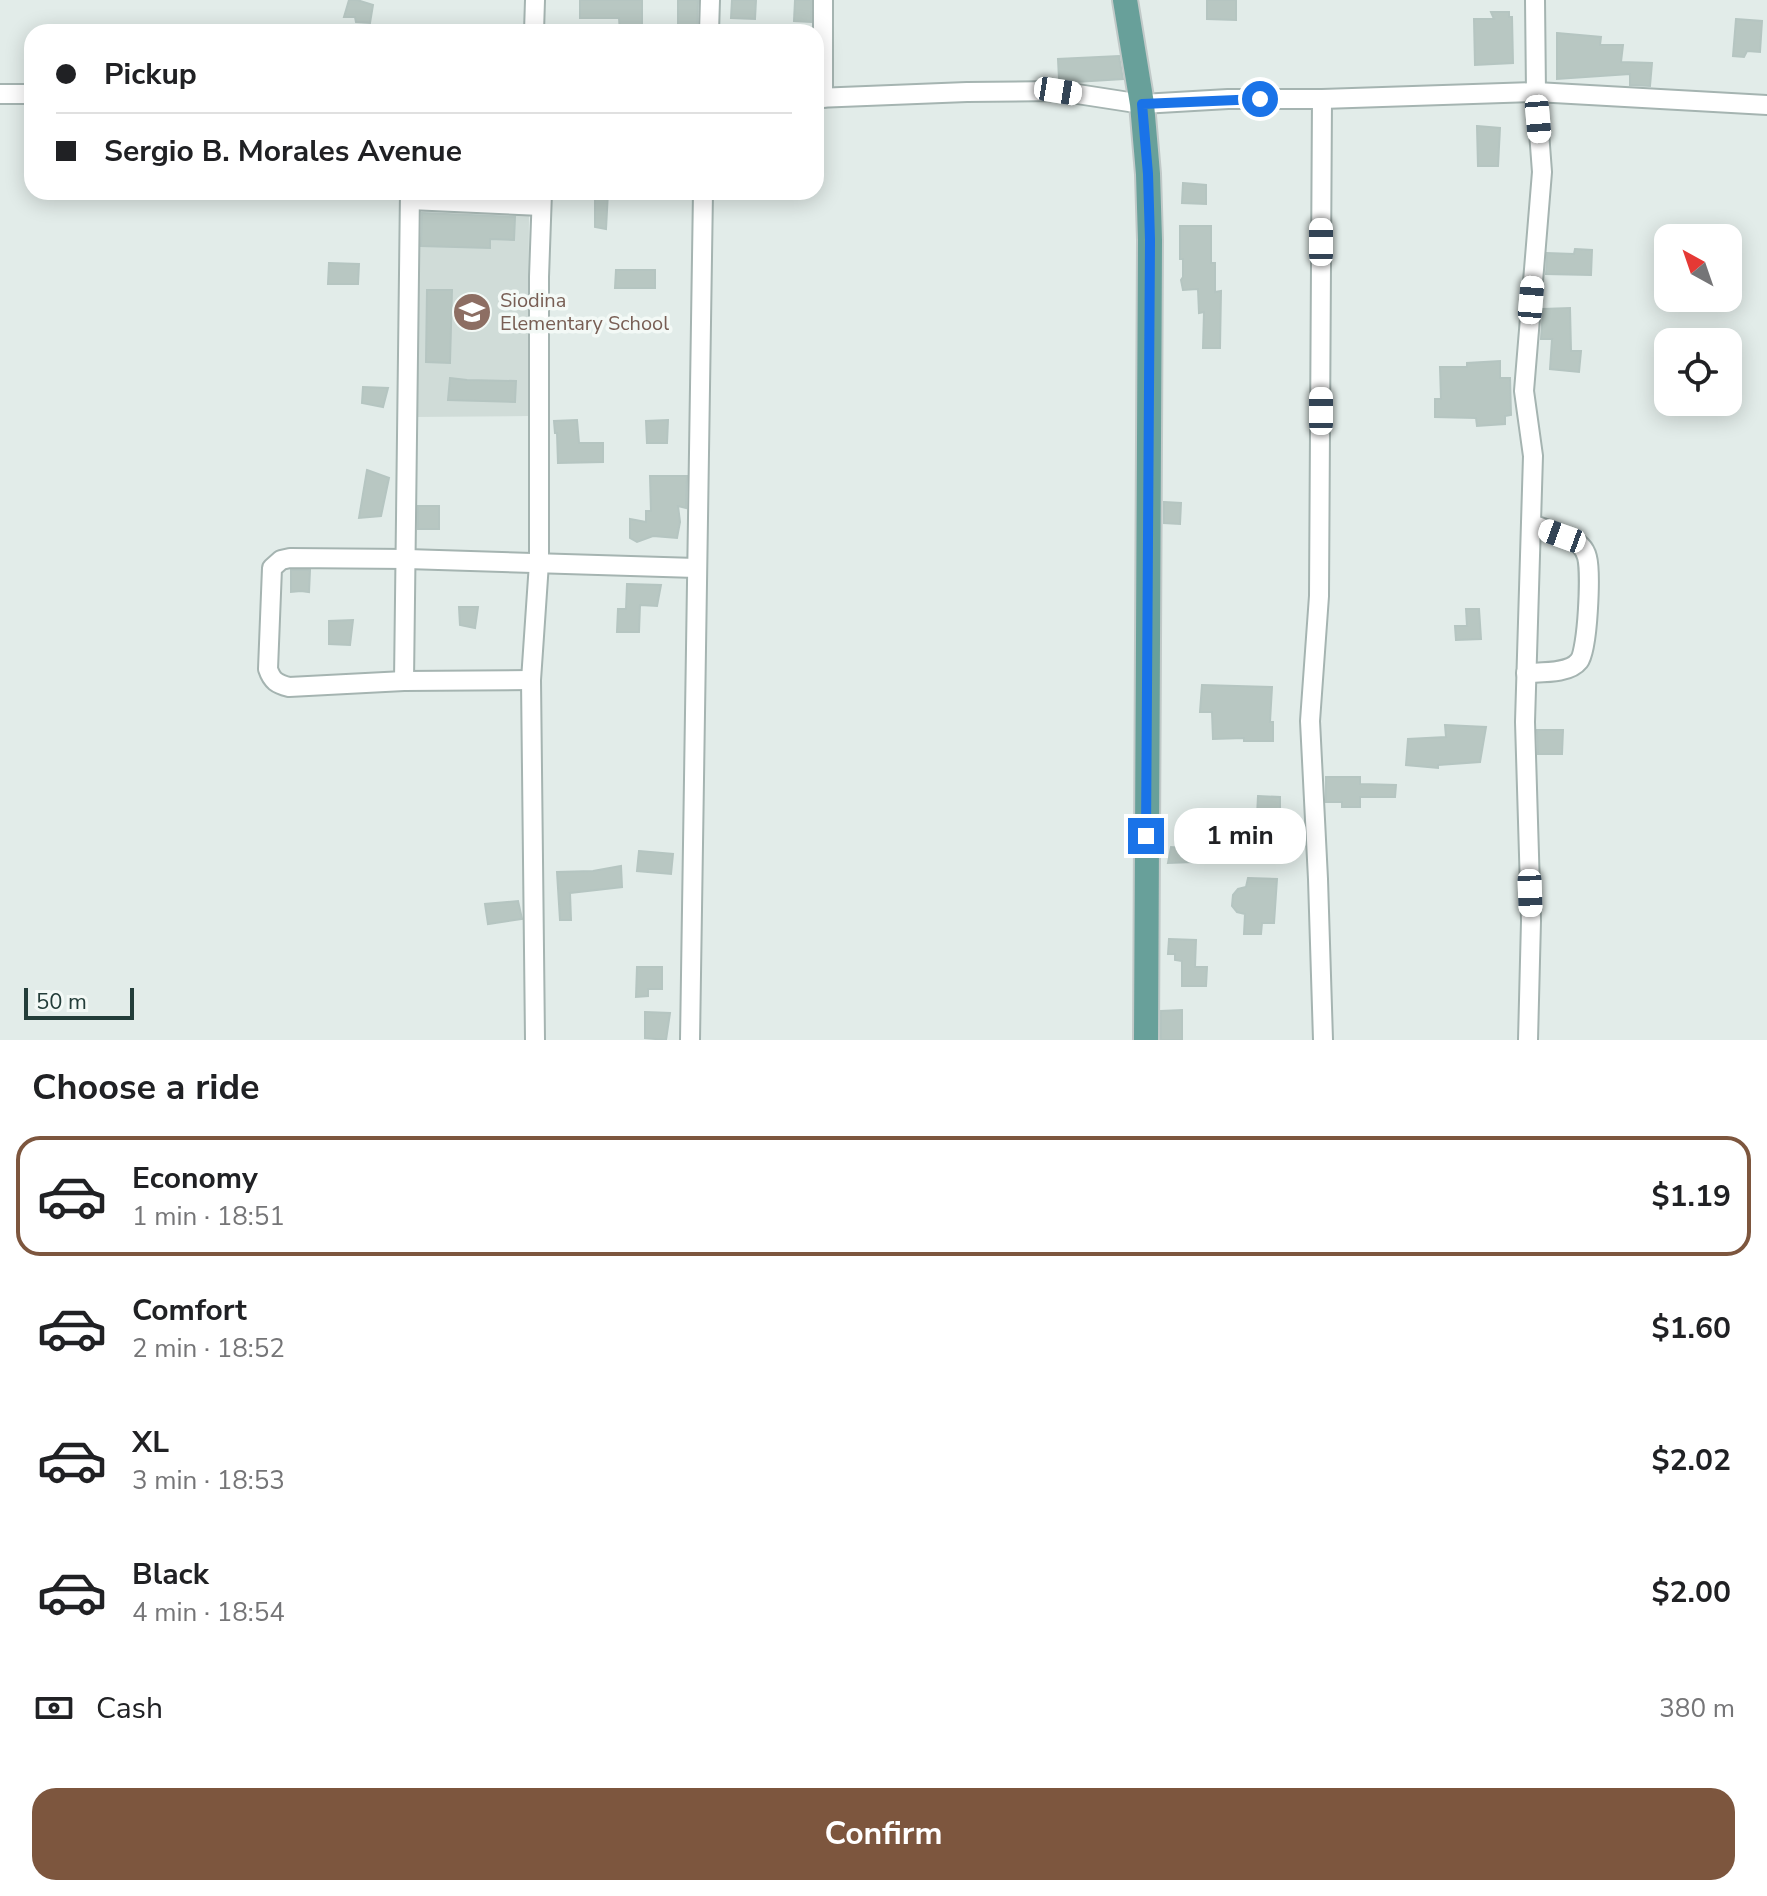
<!DOCTYPE html>
<meta charset="utf-8">
<style>
body{margin:0;font-family:"Nunito Sans",sans-serif;background:#f2f2f2;color:#202124;height:100vh;display:flex;flex-direction:column;font-size:30px;white-space:nowrap}
*{box-sizing:border-box;margin:0}
p{font-size:26px;color:#757577}
.icon{flex:none;width:44px;height:44px;fill:none;stroke:currentColor;stroke-width:2;stroke-linecap:round;stroke-linejoin:round}
.map{position:relative;height:1040px;overflow:hidden}
.details{display:flex;flex-direction:column;background:#fff;flex:1}
.details>*{flex:none}
.hud{position:absolute;left:24px;top:24px;width:800px;height:176px;border-radius:24px;box-shadow:0 4px 20px #0003;display:grid;align-content:center;height:176px;padding:0 32px;background:#fff}
.needle{width:52px;rotate:320deg}
.fabs{position:absolute;left:1654px;top:224px;display:grid;gap:16px}
.fabs a{display:grid;place-items:center;width:88px;height:88px;border-radius:16px;background:#fff;box-shadow:0 4px 20px #0003;font-size:40px}
.scale{position:absolute;left:24px;bottom:20px;width:110px;box-sizing:border-box;padding-left:8px;border:4px solid #233d39;border-top:0;font-size:22px;line-height:28px;white-space:nowrap;color:#233d39;-webkit-text-stroke:6px #f3f9f6;paint-order:stroke}
.end{position:absolute;width:36px;height:36px;margin:-18px;border:10px solid #1a73e8;background:#fff;box-shadow:0 0 0 4px #fff}
.from{border-radius:50%}
.bubble{position:absolute;height:56px;border-radius:24px;background:#fff;box-shadow:0 4px 20px #0003;font-size:26px;font-weight:700;line-height:56px;text-align:center}
.car{position:absolute;width:24px;height:48px;margin:-24px -12px;border-radius:10px;box-shadow:0 0 6px 2px #0007;background:linear-gradient(#fff 24%,#345 0 40%,#fff 0 76%,#345 0 86%,#fff 0)}
.hud b{display:flex;align-items:center;gap:28px;height:76px;font-size:30px}
.hud b+b{border-top:2px solid #e0e0e0}
.hud i{width:20px;height:20px;background:#202124}
ul{padding:0;list-style:none}
li{display:flex;align-items:center;gap:24px;height:120px;margin:0 16px 12px;padding:0 16px;border:4px solid transparent;border-radius:24px}
li div{flex:1}
li b{display:block;font-size:30px}
li em{font-style:normal;font-weight:700}
li.active{border-color:#7d563e}
li>.icon{width:72px;height:72px;stroke-width:1.5}
h2{padding:0 32px;font-size:36px;line-height:96px}
.pay{display:flex;align-items:center;gap:20px;height:88px;padding:0 32px;font-size:30px}
.pay p{margin-inline-start:auto}
.primary-button{display:flex;gap:16px;margin-top:auto;padding:16px 32px}
.primary-button a{flex:1;height:92px;border-radius:24px;background:#7d563e;color:#fff;font-size:32px;font-weight:700;line-height:92px;text-align:center}
.map>svg:first-child{display:block}
</style>
<div class="map">
<svg width="1767" height="1040" viewBox="0 0 1767 1040">
<rect width="100%" height="100%" fill="#e2ece9"/>
<polygon fill="#d0dcd8" points="416,203 529,207 528,416 415,417"/>
<g fill="#b8c7c2" stroke="#b5c5c1" stroke-width="2">
<polygon points="349,0 357,0 373,5 370,23 356,22 355,17 344,17"/>
<polygon points="580,0 642,0 642,32 620,32 619,18 580,18"/>
<polygon points="678,0 698,0 697,32 678,32"/>
<polygon points="732,0 756,0 755,19 731,18"/>
<polygon points="795,0 811,0 811,22 794,21"/>
<polygon points="1207,0 1236,0 1236,20 1207,19"/>
<polygon points="1491,12 1509,12 1509,17 1512,17 1513,63 1475,65 1474,19 1494,19"/>
<polygon points="1736,19 1762,21 1760,52 1747,51 1744,57 1733,56"/>
<polygon points="1557,33 1601,37 1600,45 1623,45 1621,62 1652,63 1650,86 1630,85 1630,74 1557,79"/>
<polygon points="1119,56 1123,79 1075,82 1059,79 1058,59"/>
<polygon points="1477,126 1500,128 1498,166 1478,166"/>
<polygon points="1183,183 1206,185 1206,204 1182,203"/>
<polygon points="595,192 608,192 606,229 595,227"/>
<polygon points="422,213 515,217 514,240 490,239 490,248 421,246"/>
<polygon points="1180,226 1211,226 1211,263 1215,263 1215,292 1221,291 1220,348 1203,348 1204,312 1199,313 1198,289 1183,290 1181,280 1183,277 1183,259 1180,259"/>
<polygon points="1575,249 1592,250 1591,275 1546,274 1547,253 1574,254"/>
<polygon points="329,263 359,264 358,284 328,284"/>
<polygon points="616,270 655,270 655,288 615,288"/>
<polygon points="427,290 452,290 450,363 426,362"/>
<polygon points="1570,308 1571,351 1581,351 1579,372 1550,369 1552,339 1541,339 1543,309"/>
<polygon points="1500,361 1500,378 1510,378 1511,415 1505,416 1505,424 1477,426 1476,418 1435,417 1435,399 1441,399 1440,367 1467,367 1467,363"/>
<polygon points="450,378 467,380 516,381 515,402 448,400"/>
<polygon points="363,387 388,388 383,407 362,403"/>
<polygon points="577,420 579,443 603,443 603,462 558,463 557,433 555,433 554,421"/>
<polygon points="668,420 667,443 647,443 646,421"/>
<polygon points="367,470 389,478 381,516 359,518"/>
<polygon points="650,476 687,476 686,508 678,506 680,522 677,538 653,536 637,542 630,538 630,519 646,522 646,511 651,511"/>
<polygon points="1164,502 1181,503 1180,524 1164,523"/>
<rect x="418" y="506" width="21" height="23"/>
<polygon points="291,570 310,570 309,592 301,591 291,592"/>
<polygon points="627,584 661,585 657,606 640,605 639,632 617,632 618,609 626,609"/>
<polygon points="459,607 478,607 475,628 460,625"/>
<polygon points="1466,609 1479,609 1481,639 1456,640 1455,626 1467,626"/>
<polygon points="353,620 350,645 329,644 329,621"/>
<polygon points="1202,685 1272,687 1270,722 1273,722 1273,741 1244,741 1244,738 1213,739 1212,712 1200,712"/>
<polygon points="1445,725 1486,727 1480,762 1438,765 1438,768 1406,765 1408,739 1446,737"/>
<polygon points="1537,730 1563,730 1562,754 1538,754"/>
<polygon points="1326,777 1360,777 1360,784 1396,785 1395,797 1360,797 1360,807 1342,807 1342,802 1326,802"/>
<polygon points="1258,796 1280,797 1280,816 1257,816"/>
<polygon points="1213,824 1218,846 1237,847 1236,859 1220,857 1221,861 1168,863 1171,847 1195,849 1198,825"/>
<polygon points="639,851 673,854 671,874 637,871"/>
<polygon points="621,866 622,887 570,893 571,920 560,920 557,872 593,871"/>
<polygon points="1248,878 1277,879 1274,923 1262,923 1261,934 1244,934 1245,914 1237,912 1232,906 1233,895 1238,889 1246,887"/>
<polygon points="518,901 522,919 488,924 485,904"/>
<polygon points="1169,939 1196,940 1195,967 1207,967 1206,986 1182,986 1182,961 1175,960 1175,954 1168,954"/>
<polygon points="637,967 662,967 662,989 648,989 648,996 636,997"/>
<polygon points="1182,1010 1182,1040 1161,1040 1161,1011"/>
<polygon points="645,1012 670,1013 666,1040 645,1038"/>
</g>
<g fill="none" stroke-linecap="round" stroke-linejoin="round">
<g stroke="#a5b4b1" stroke-width="22">
<g id="street">
<polyline points="823,0 823,98"/>
<polyline points="534,32 535,0"/>
<polyline points="709,32 710,0"/>
<polyline points="0,94 32,94"/>
<polyline points="816,98 967,92 1058,91 1142,104 1228,99 1322,99 1536,92 1767,105"/>
<polyline points="1322,99 1319,596 1310,721 1318,879 1323,1040"/>
<polyline points="410,200 541,206"/>
<path d="M1526,673C1541,672 1569,674 1579,661C1588,650 1591,572 1587,557C1586,553 1584,549 1581,546C1572,536 1544,529 1531,524"/>
<path d="M531,680L404,681L289,687C277,684 272,681 268,669L272,568L281,560L290,558L407,559L696,568"/>
<polyline points="404,681 410,192"/>
<polyline points="535,1040 531,680 539,563 539,277 542,192"/>
<polyline points="690,1040 703,192"/>
<polyline points="1528,1040 1531,921 1525,722 1533,456 1524,391 1542,172 1536,92 1535,0"/>
</g>
</g>
<g stroke="#c1c9c8" stroke-width="28">
<polyline id="primary" points="1125,0 1142,104 1148,174 1150,240 1146,1040"/>
</g>
<use href="#street" stroke="#fff" stroke-width="18"/>
<use href="#primary" stroke="#68a09a" stroke-width="24"/>
</g>
<g fill="none" stroke-linecap="round" stroke-linejoin="round">
<polyline stroke="#1a73e8" stroke-width="10" points="1146,836 1150,240 1148,174 1142,104 1260,99"/>
</g>
<defs>
<g id="school-disc" transform="scale(2)"><circle r="9.5" fill="#8d6e63" stroke="#f3f9f6"/><path d="M0-5L7-2L0 1L-7-2ZM-4 1L0 2.5L4 1V4Q0 6-4 4Z" fill="#fff"/></g>
</defs>
<g fill-rule="evenodd">
<use href="#school-disc" x="472" y="312"/>
</g>
<g text-anchor="middle" stroke-width="7" stroke-linejoin="round" paint-order="stroke">
<g font-size="20" fill="#785e54" stroke="#f3f9f6" text-anchor="start">
<text x="500" y="307">Siodina<tspan x="500" dy="23">Elementary School</tspan></text>
</g>
</g>
</svg>
<div class="fabs">
<a><svg class="needle" viewBox="-14 -14 28 28"><path d="M0-13l5 13h-10z" fill="#e53935"/><path d="M0 13l5-13h-10z" fill="#757577"/></svg></a>
<a><svg class="icon" aria-label="locate" viewBox="0 0 24 24"><circle cx="12" cy="12" r="6"/><path d="M12 2v4M12 18v4M2 12h4M18 12h4"/></svg></a>
</div>
<div class="scale">50 m</div>
<i class="end from" style="left:1260px;top:99px"></i>
<i class="end" style="left:1146px;top:836px"></i>
<div class="bubble" style="left:1174px;top:808px;width:132px">1 min</div>
<i class="car" style="left:1058px;top:91px;rotate:99deg"></i>
<i class="car" style="left:1538px;top:119px;rotate:175deg"></i>
<i class="car" style="left:1321px;top:242px;rotate:0deg"></i>
<i class="car" style="left:1531px;top:300px;rotate:5deg"></i>
<i class="car" style="left:1321px;top:411px;rotate:0deg"></i>
<i class="car" style="left:1562px;top:536px;rotate:290deg"></i>
<i class="car" style="left:1530px;top:893px;rotate:178deg"></i>
<div class="hud">
<b><i class="from"></i>Pickup</b>
<b><i></i>Sergio B. Morales Avenue</b>
</div>
</div>
<section class="details">
<h2>Choose a ride</h2>
<ul>
<li class="active"><svg class="icon" aria-label="car" viewBox="0 0 24 24"><path d="M5 17H2v-5l4-1 3-4h7l3 4 3 1v5h-3M9 17h6M6 11h13"/><circle cx="7" cy="17" r="2"/><circle cx="17" cy="17" r="2"/></svg><div><b>Economy</b><p>1 min · 18:51</p></div><em>$1.19</em></li>
<li><svg class="icon" aria-label="car" viewBox="0 0 24 24"><path d="M5 17H2v-5l4-1 3-4h7l3 4 3 1v5h-3M9 17h6M6 11h13"/><circle cx="7" cy="17" r="2"/><circle cx="17" cy="17" r="2"/></svg><div><b>Comfort</b><p>2 min · 18:52</p></div><em>$1.60</em></li>
<li><svg class="icon" aria-label="car" viewBox="0 0 24 24"><path d="M5 17H2v-5l4-1 3-4h7l3 4 3 1v5h-3M9 17h6M6 11h13"/><circle cx="7" cy="17" r="2"/><circle cx="17" cy="17" r="2"/></svg><div><b>XL</b><p>3 min · 18:53</p></div><em>$2.02</em></li>
<li><svg class="icon" aria-label="car" viewBox="0 0 24 24"><path d="M5 17H2v-5l4-1 3-4h7l3 4 3 1v5h-3M9 17h6M6 11h13"/><circle cx="7" cy="17" r="2"/><circle cx="17" cy="17" r="2"/></svg><div><b>Black</b><p>4 min · 18:54</p></div><em>$2.00</em></li>
</ul>
<div class="pay"><svg class="icon" aria-label="cash" viewBox="0 0 24 24"><path d="M3 7h18v10H3z"/><circle cx="12" cy="12" r="2"/></svg>Cash<p>380 m</p></div>
<div class="primary-button"><a>Confirm</a></div>
</section>
